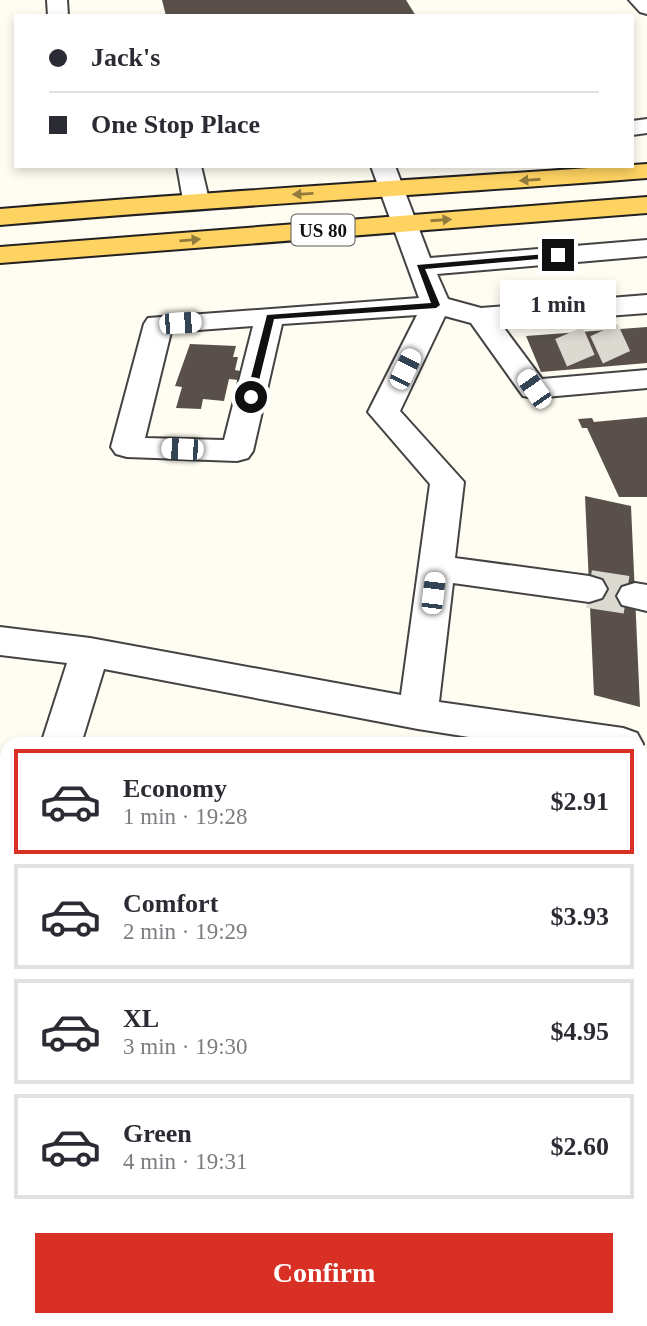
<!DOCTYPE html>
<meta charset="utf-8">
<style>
body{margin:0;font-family:Georgia,serif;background:#f7f7f7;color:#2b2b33;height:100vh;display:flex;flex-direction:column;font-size:26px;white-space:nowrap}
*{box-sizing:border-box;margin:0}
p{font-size:23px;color:#7c7c81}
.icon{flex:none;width:38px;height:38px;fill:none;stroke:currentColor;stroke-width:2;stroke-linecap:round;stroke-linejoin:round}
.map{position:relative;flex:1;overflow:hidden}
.details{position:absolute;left:0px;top:737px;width:648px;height:590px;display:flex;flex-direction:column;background:#fff;border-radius:21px 21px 0 0;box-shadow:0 4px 10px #0003}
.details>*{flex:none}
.banner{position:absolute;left:14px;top:14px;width:620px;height:154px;border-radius:0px;box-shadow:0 4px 10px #0003;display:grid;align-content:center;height:154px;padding:0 35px;background:#fff}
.end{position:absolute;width:32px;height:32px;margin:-16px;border:9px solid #101010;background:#fff;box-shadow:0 0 0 4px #fff}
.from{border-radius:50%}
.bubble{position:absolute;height:49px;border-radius:0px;background:#fff;box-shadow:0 4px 10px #0003;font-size:23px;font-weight:600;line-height:49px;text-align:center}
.car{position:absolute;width:21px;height:42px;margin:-21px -10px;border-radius:9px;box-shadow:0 0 5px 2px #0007;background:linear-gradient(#fff 24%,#345 0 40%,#fff 0 76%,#345 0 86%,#fff 0)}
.banner b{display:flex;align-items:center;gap:24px;height:66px;font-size:26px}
.banner b+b{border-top:2px solid #e1e1e2}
.banner i{width:18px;height:18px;background:#2b2b33}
ul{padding:12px 0 0;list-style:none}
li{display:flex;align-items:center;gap:21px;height:105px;margin:0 14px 10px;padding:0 21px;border:4px solid #e1e1e2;border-radius:0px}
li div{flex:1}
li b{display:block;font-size:26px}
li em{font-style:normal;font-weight:600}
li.current{border-color:#d93025}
li>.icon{width:63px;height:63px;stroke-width:1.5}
.cta{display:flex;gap:14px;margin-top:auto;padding:14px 35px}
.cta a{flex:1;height:80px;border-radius:0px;background:#d93025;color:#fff;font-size:28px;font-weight:600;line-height:80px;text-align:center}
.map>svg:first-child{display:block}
</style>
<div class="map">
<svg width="647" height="1326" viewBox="0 0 647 1326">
<rect width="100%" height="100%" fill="#fffcf2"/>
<g fill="#59504b">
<polygon points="162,0 406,0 416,16 166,16"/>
<polygon points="647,327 647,363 541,372 526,336"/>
<polygon points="190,344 236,346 233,357 238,357 235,370 240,371 238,380 229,379 224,401 203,399 201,409 176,408 182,387 175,386"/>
<polygon points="647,417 647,497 619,497 587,428 582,428 578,419 592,418 594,422"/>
<polygon points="585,496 631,506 640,707 594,695"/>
</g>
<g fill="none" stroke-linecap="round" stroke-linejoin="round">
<g stroke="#dbd9d0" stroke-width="30" stroke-dasharray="30 15" stroke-linecap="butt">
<polyline points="604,330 620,365"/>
<polyline points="569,333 584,368"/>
</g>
<polyline stroke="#dbd9d0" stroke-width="38" stroke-dasharray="38 19" stroke-linecap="butt" points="589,589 635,596"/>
<g stroke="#434343" stroke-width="4">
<g id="minor">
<polygon points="47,0 67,0 68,16 48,16"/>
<polygon points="629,0 647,0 647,14 640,12"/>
<polygon points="647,119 647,133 632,135 632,121"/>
<polygon points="177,166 201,166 209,200 205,205 196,208 187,205 183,200"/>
<path d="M371,166H395L430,258L647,240V256L437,274L448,299L481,308L647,295V313L501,324L542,379L647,370V388L534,398L523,396L471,323L445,316L400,411L464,482L455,558L589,576L602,580L607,589L602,598L589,602L453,583L439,702L623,728L637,733L643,744L640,749V744H514L418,729L104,669L81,744H41L67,663L0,655V627L90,638L401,695L430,484L368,412L417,315L282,324L253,451L248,458L237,461L127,457L116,454L111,447L144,324L148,318L419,298ZM253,326L224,440L145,438L171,332Z"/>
<polygon points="635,583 647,585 647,611 622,605 617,596 622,587"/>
<polygon points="7,865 7,920 0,923 0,867"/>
<polygon points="0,1078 7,1079 7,1129 0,1128"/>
<polygon points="640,1193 647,1194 647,1248 640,1247"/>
</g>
</g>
<g stroke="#212121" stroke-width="4">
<g id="major">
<path d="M647,164V178C431,195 215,206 0,225V209C215,191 434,179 647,164Z"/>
<polygon points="647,197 647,213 0,263 0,247"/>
</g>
</g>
<use href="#minor" fill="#fff" fill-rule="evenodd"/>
<use href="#major" fill="#ffd362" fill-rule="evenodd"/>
</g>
<defs><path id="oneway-solid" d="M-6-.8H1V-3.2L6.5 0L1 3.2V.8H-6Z" transform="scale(1.75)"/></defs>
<g fill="#937b3d">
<use href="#oneway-solid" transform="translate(530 180) rotate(176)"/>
<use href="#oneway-solid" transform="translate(303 194) rotate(177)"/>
<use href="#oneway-solid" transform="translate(441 220) rotate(-4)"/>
<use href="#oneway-solid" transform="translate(190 240) rotate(-5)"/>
</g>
<polygon fill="#101010" points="558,253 561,257 425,269 440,305 436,308 274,319 255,397 251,400 246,397 267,315 431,303 417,265"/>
<g text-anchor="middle" stroke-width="7" stroke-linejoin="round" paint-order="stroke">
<rect fill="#fff" stroke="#585858" stroke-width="2" x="291.5" y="214.5" width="63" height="31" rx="5"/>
<g font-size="19" font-weight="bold" fill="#101010">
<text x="323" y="237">US 80</text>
</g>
</g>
</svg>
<i class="end from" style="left:251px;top:397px"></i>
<i class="end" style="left:558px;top:255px"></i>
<div class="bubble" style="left:500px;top:280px;width:116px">1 min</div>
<i class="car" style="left:180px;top:323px;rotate:86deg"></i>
<i class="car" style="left:405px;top:369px;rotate:26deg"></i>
<i class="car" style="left:534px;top:389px;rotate:325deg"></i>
<i class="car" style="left:182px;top:449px;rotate:272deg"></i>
<i class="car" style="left:433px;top:593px;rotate:7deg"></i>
<div class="banner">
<b><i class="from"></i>Jack's</b>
<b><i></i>One Stop Place</b>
</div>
<section class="details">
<ul>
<li class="current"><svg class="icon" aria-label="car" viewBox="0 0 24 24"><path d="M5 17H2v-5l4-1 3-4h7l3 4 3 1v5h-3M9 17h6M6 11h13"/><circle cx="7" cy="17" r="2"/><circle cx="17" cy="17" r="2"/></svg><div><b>Economy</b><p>1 min · 19:28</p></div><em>$2.91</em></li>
<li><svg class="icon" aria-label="car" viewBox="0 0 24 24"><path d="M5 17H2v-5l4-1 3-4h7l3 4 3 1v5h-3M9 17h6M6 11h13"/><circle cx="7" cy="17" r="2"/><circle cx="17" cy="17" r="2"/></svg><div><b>Comfort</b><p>2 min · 19:29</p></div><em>$3.93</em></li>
<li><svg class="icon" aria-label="car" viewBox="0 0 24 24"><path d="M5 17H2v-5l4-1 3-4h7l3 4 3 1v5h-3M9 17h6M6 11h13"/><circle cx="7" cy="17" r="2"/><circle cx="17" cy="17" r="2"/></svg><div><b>XL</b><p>3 min · 19:30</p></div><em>$4.95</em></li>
<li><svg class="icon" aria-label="car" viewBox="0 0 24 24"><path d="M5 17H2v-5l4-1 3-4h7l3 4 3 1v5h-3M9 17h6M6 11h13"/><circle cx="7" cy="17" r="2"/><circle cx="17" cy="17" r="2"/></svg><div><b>Green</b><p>4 min · 19:31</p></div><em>$2.60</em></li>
</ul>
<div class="cta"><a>Confirm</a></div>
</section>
</div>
